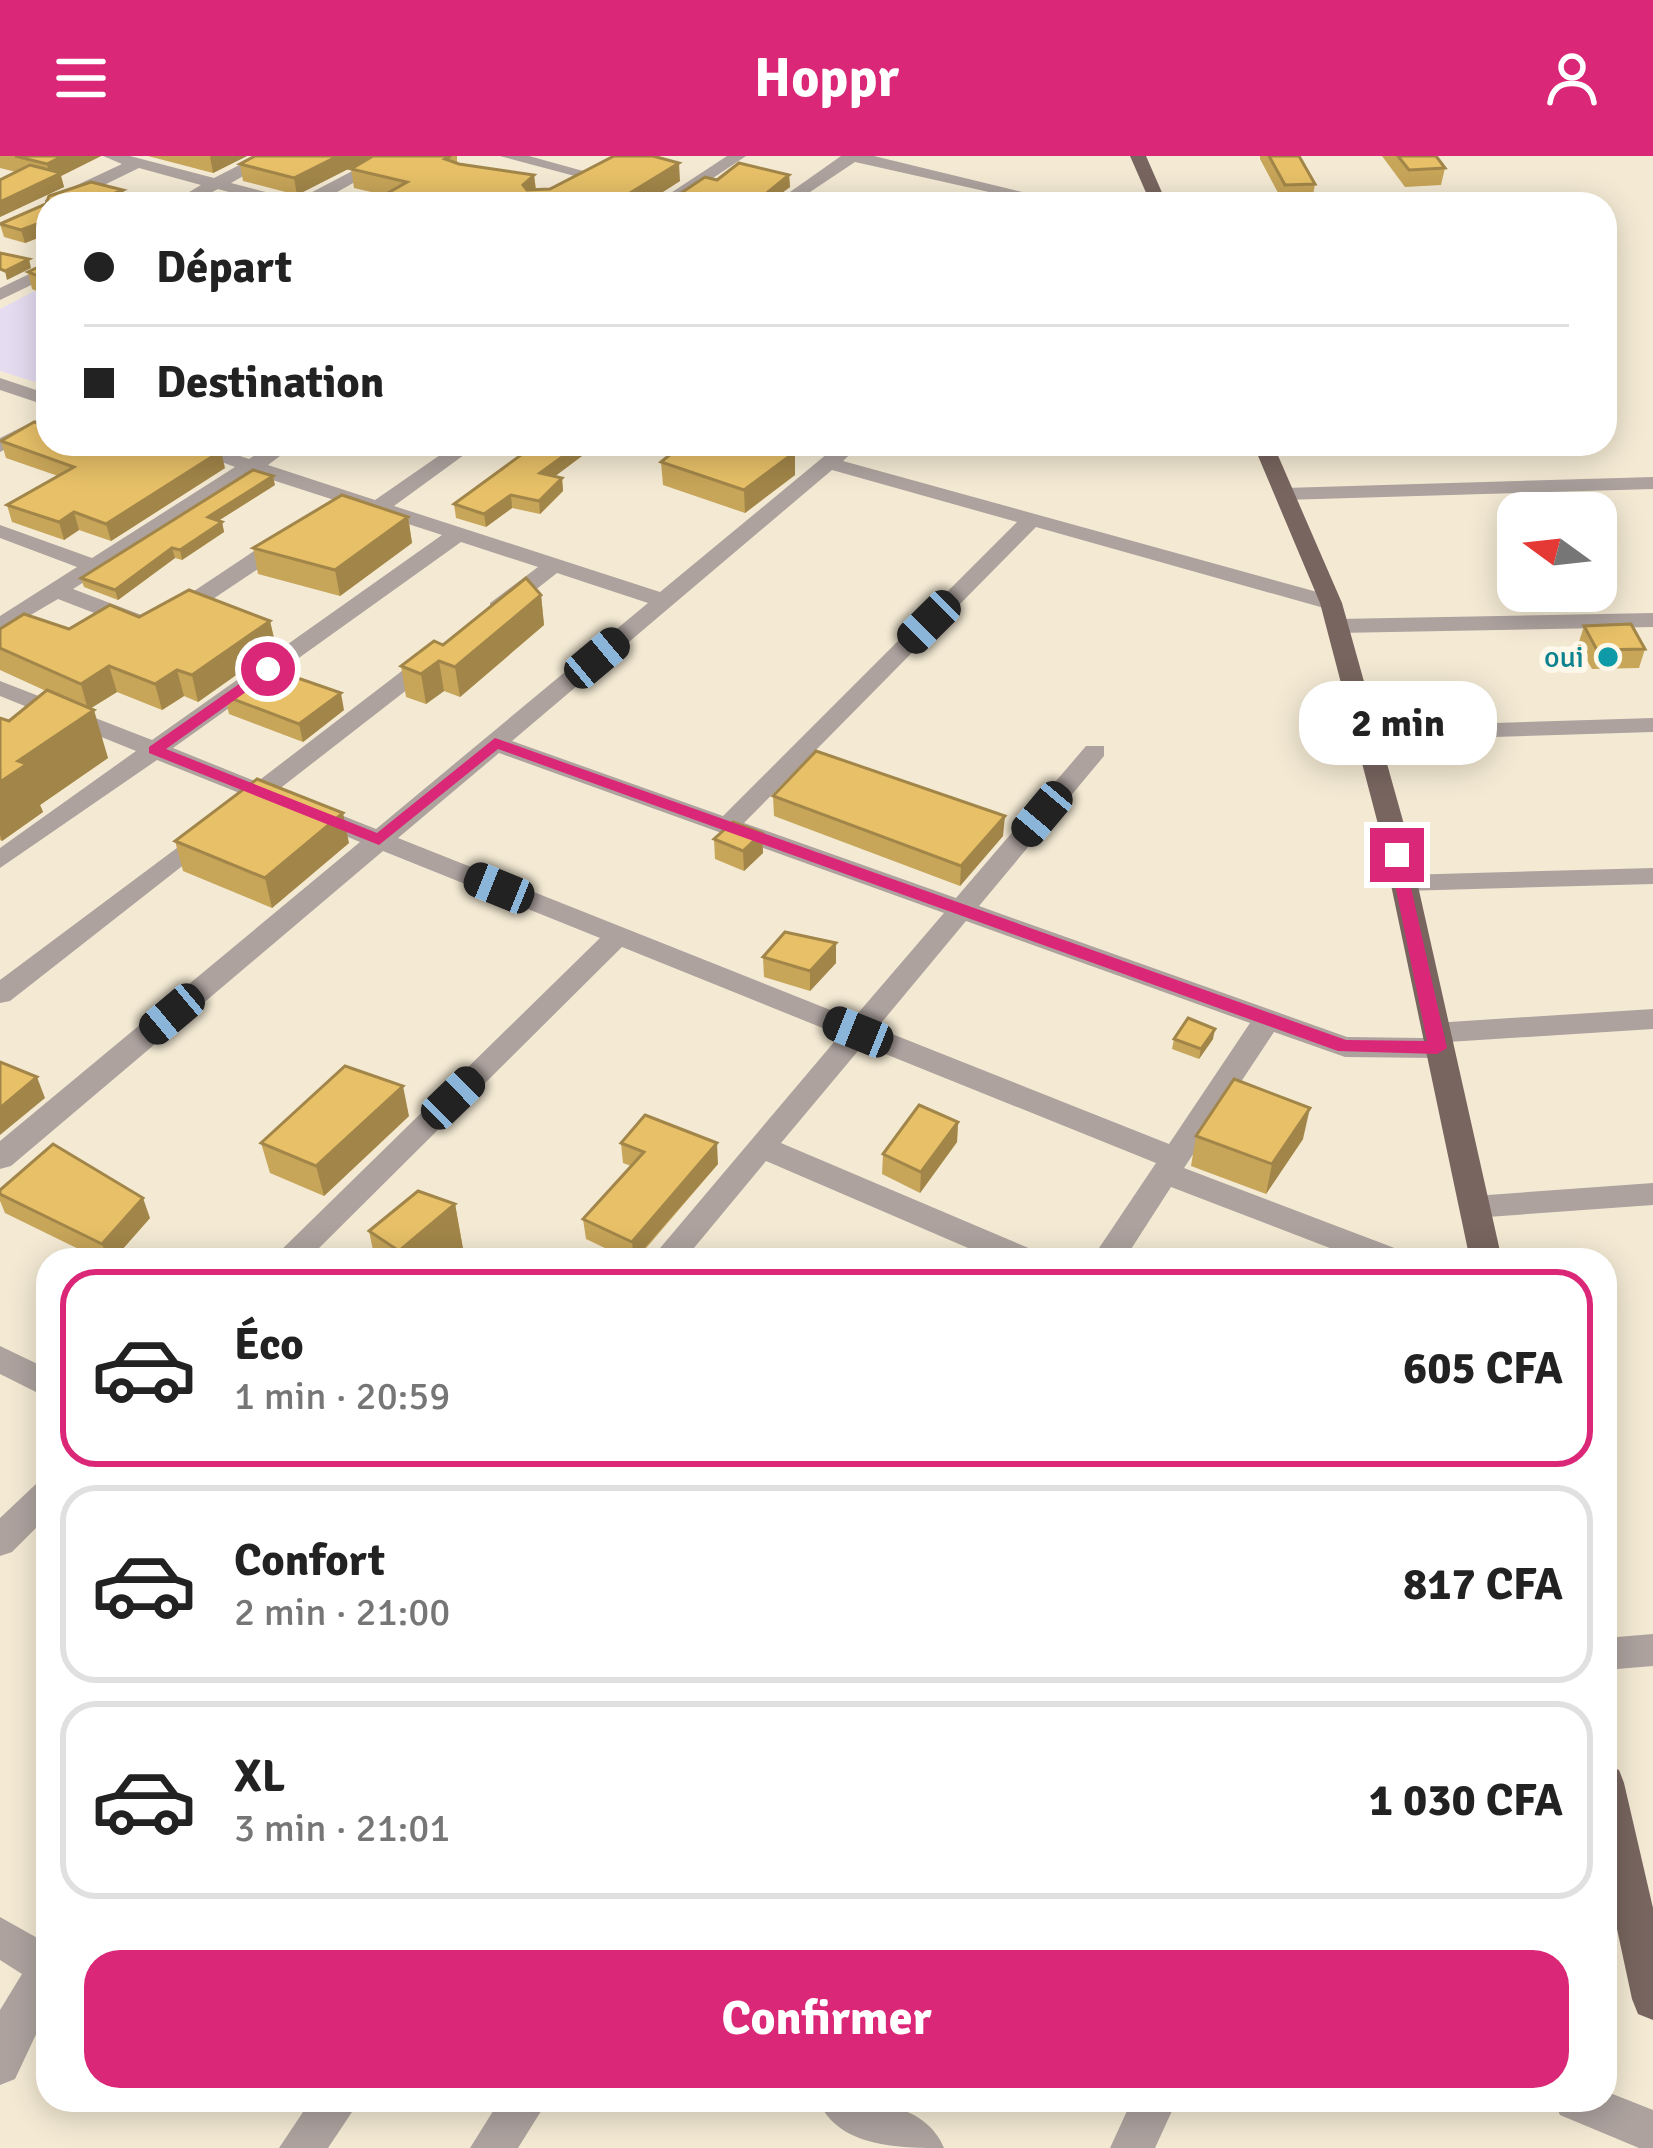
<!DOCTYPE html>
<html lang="fr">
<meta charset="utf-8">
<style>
body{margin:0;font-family:Signika,sans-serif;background:#f2f2f2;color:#222;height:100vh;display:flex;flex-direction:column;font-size:45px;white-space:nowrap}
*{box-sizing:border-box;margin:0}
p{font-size:39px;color:#767676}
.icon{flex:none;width:66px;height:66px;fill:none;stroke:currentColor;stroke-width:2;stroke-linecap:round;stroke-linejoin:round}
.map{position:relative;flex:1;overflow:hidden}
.sheet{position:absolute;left:36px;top:1092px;width:1581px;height:864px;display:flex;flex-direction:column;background:#fff;border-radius:36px;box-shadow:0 6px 30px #0003}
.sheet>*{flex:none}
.top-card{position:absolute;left:36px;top:36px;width:1581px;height:264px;border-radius:36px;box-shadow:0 6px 30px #0003;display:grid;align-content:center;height:264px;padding:0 48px;background:#fff}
.needle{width:78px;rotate:285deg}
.buttons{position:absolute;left:1497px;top:336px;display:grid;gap:24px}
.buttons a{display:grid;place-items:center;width:120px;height:120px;border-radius:24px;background:#fff;box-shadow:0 6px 30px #0003;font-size:60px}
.end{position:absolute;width:54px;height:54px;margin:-27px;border:15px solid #db2777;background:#fff;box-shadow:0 0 0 6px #fff}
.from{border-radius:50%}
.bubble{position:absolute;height:84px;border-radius:36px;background:#fff;box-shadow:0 6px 30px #0003;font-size:39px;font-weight:700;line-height:84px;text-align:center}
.car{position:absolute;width:36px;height:72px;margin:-36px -18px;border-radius:15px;box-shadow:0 0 9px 3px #0007;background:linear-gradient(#222 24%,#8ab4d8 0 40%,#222 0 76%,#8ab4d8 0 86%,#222 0)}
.top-card b{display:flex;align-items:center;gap:42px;height:114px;font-size:45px}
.top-card b+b{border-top:3px solid #e0e0e0}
.top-card i{width:30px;height:30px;background:#222}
ul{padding:21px 0 0;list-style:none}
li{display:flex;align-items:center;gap:36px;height:198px;margin:0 24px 18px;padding:0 24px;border:6px solid #e0e0e0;border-radius:36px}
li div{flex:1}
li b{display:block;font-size:45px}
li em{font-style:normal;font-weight:700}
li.selected{border-color:#db2777}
li>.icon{width:108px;height:108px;stroke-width:1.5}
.button{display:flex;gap:24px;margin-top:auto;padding:24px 48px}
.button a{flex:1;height:138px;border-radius:36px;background:#db2777;color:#fff;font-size:48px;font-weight:700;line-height:138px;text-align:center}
header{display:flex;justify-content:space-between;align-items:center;height:156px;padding:0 48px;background:#db2777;color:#fff;font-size:54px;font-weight:700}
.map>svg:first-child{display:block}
</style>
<header><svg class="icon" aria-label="menu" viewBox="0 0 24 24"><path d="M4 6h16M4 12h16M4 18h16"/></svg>Hoppr<svg class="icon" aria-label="person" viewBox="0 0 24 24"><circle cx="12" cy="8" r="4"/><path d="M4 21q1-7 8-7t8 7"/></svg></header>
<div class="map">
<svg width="1653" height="1992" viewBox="0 0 1653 1992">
<rect width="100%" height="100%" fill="#f4ead4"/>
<polygon fill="#e6dcf1" points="48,128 48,230 0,215 0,153"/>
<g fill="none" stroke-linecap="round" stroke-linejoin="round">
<g fill="#ada29e" fill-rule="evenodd">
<polygon points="103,0 130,0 214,22 257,0 278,0 231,27 297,44 381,0 401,0 316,48 272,48 218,33 190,48 169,48 201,29 139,12 65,48 45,52 45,44 122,8"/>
<polygon points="500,0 529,0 594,18 586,23"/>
<polygon points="727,0 746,0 674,48 654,48"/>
<polygon points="841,0 874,0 1072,48 1042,48 855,6 792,48 773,48"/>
<polygon points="48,109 48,121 0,144 0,132"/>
<polygon points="0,222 48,238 48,250 0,234"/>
<polygon points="48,258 48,272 0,296 0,282"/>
<path d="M174,288H204L249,303L272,288H296L268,309L375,344L456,288H479L394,350L660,436L839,288H861L843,305L1339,442V452L1331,454L1036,371L744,667L956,742L1086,590H1104V600L979,750L1347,881L1423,882L1424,870L1434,867L1653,853V873L1448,886L1451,892L1447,899L1437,902L1345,901L1274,876L1184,1012L1405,1096L1410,1104H1361L1171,1031L1124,1104H1091L1156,1007L863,889L781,987L1038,1096L1043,1104H996L766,1005L684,1104H650L840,879L622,791L307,1104H271L600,782L383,695L11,1010L0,1013V985L360,686L263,646L246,655L237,652L233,647L242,638L157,604L0,712V692L136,595L0,540V525L152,584L442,379L254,318L73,433L152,463L278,379H294V389L162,477H146L58,443L0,477V460L77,411L0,382V369L92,402L235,311ZM832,314L1017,366L723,660L512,585ZM461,386L538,411L490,447V457H506L557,417L648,447L376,673L278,634L444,505V495H428L257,626L173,592ZM499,597L944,757L853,863L398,682ZM966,765L1250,867L1169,988L877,872Z"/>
<polygon points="1221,288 1262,288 1276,295 1266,301"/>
<polygon points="1653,321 1653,333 1284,344 1274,338 1284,332"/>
<polygon points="1653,457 1653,471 1337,477 1326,470 1337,463"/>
<polygon points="1653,562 1653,576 1365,585 1353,578 1365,571"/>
<polygon points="209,668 222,676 218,682 10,845 0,847 0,824"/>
<polygon points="1653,712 1653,728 1403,735 1390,727 1403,719"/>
<polygon points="1653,1027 1653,1049 1474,1062 1463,1059 1459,1051 1463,1043 1474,1040"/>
<polygon points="0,1190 48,1213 48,1242 0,1218"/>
<polygon points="48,1324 48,1360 12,1396 0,1400 0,1362 36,1328"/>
<polygon points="1653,1478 1653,1510 1605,1514 1605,1482"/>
<polygon points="0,1761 48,1788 48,1853 15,1923 0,1929 0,1854 22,1818 0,1804"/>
<polygon points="1605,1935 1653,1954 1653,1992 1639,1992 1560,1959 1553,1944 1605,1944"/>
<polygon points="311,1944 360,1944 328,1992 279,1992"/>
<polygon points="500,1944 548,1944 518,1992 470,1992"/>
<path d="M818,1944C862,1944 924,1944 944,1992C900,1992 838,1992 818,1944Z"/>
<polygon points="1132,1944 1177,1944 1155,1992 1110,1992"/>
</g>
<g fill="#78655f" fill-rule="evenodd">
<polygon points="1130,0 1146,0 1167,48 1151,48"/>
<polygon points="1253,288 1273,288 1342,447 1405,672 1502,1104 1470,1104 1379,672 1320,447"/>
<polygon points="1605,1609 1619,1614 1624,1627 1653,1752 1653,1864 1638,1858 1632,1843 1605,1717"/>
</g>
</g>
<g fill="#c7a559">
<polygon points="0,0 101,0 61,20 64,31 0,61 0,24 16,16 0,12"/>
<polygon points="148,0 247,0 213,17"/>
<polygon points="255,0 457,0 457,7 534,19 536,33 680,25 644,48 380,48 379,42 384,39 354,32 351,13 371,1 297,39 243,25 240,8"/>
<polygon points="1260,0 1299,0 1315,28 1312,45 1283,46 1260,3"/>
<polygon points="1382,0 1436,0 1445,12 1441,29 1405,31"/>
<polygon points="789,19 790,31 775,42 775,48 678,48 678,39 717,24"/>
<polygon points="91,26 123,34 126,47 48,48 48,78 25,87 4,81 0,68 46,48 49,40"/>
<polygon points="48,99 48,140 32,133 28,116 45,108"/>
<polygon points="1,285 48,288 225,312 111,385 79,374 64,384 12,366 7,349 58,320 6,302"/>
<polygon points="536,288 598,288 555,320 562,322 563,335 540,358 512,352 486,371 456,362 454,348"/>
<polygon points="661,306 795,319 745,357 663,329"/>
<polygon points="275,329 218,365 222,366 224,376 182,404 175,402 118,444 84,431 81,422"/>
<polygon points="408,361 412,387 340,440 258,418 253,392"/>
<polygon points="541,439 544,469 460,541 444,535 426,548 406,541 401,510"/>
<polygon points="139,461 270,465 276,491 198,546 184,540 162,554 117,536 91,552 108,602 40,649 43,656 2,685 0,684 0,562 9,565 46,535 0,514 0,473 69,473"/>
<polygon points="1584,470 1645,493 1639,512 1592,513 1578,489"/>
<polygon points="225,540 344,554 303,586 229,558"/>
<polygon points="773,640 1003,680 960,730 774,660"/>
<polygon points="762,677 763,697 744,715 715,703 714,683"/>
<polygon points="175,685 349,687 272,752 183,715"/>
<polygon points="836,787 836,807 810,835 764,821 763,801"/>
<polygon points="1174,883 1213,883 1199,903 1172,893"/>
<polygon points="409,960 324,1040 270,1017 261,987"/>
<polygon points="958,966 957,986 920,1037 882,1018 883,998"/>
<polygon points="1196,980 1303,983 1266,1038 1191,1010"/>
<polygon points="621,987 718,1008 636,1104 630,1104 586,1083 583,1063 631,1010 623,1007"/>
<polygon points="0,1034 150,1062 113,1104 101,1104 5,1057 0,1045"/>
<polygon points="455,1048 465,1104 375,1104 369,1075"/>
</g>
<g fill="#a28649">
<polygon points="63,0 101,0 61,20 64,31 0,61 0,46 50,22 47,8"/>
<polygon points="210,0 247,0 213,17"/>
<polygon points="338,0 374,0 297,39 294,22"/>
<polygon points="679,7 680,25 644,48 612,48"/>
<polygon points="534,19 536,38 525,47 523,29"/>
<polygon points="789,19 790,31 775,42 775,48 773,48 768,36"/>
<polygon points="123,34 126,47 124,48 88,48"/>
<polygon points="48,64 48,78 25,87 21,74"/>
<polygon points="29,103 31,112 7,124 5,115"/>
<polygon points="580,288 598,288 542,330 540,317"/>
<polygon points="221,295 225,312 111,385 106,368"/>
<polygon points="795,296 795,319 745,357 744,334"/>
<polygon points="273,320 275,329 210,370 208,361"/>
<polygon points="562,322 563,335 540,358 539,345"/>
<polygon points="511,339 512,352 486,371 484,358"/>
<polygon points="74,356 79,374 64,384 59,366"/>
<polygon points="408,361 412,387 340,440 335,414"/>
<polygon points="222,366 224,376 182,404 180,394"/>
<polygon points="172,392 175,402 118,444 115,434"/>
<polygon points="541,439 544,469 460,541 455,511"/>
<polygon points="270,465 276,491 198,546 192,519"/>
<polygon points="439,505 444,535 426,548 421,518"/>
<polygon points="109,510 117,536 88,554 81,528"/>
<polygon points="177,514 184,540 162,554 155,528"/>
<polygon points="341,537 344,554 303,586 299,568"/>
<polygon points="94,554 108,602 40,649 43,656 2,685 0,679 0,626 18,605"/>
<polygon points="343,657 349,687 272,752 265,722"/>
<polygon points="1005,660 1003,680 960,730 961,710"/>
<polygon points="762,677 763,697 744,715 743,695"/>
<polygon points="836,787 836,807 810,835 810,815"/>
<polygon points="1215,873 1213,883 1199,903 1201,893"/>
<polygon points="37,921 45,942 0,979 0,952"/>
<polygon points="403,930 409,960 324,1040 316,1010"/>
<polygon points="1310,952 1303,983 1266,1038 1272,1008"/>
<polygon points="958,966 957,986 920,1037 921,1016"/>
<polygon points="717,987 718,1008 634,1104 632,1086"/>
<polygon points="143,1042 150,1062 113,1104 108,1104 102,1088"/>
<polygon points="455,1048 465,1104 401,1104 399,1095"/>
</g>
<g fill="#e7c068" stroke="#a28649" stroke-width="3">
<polygon points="15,0 63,0 47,8"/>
<polygon points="255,0 338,0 294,22 240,8"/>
<polygon points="373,0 451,0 445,3 459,8 534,19 523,29 527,34 550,33 614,0 653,0 679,7 612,48 604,48 605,44 599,48 401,48 379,42 407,26 351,13"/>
<polygon points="1269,0 1299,0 1315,28 1285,29"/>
<polygon points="1398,0 1436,0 1445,12 1409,14"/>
<polygon points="739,7 789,19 768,36 775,41 773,48 716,48 678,39 705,21 717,24"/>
<polygon points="30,9 61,17 0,46 0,24"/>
<polygon points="91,26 123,34 88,48 48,48 48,64 21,74 0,68 46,48 49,40"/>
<polygon points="0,97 29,103 5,115 0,113"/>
<polygon points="48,99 48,124 28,116 45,108"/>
<polygon points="34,266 48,270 48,288 202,288 221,295 106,368 74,356 59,366 7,349 74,311 1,285"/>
<polygon points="536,288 580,288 540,317 562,322 539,345 511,339 484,358 454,348"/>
<polygon points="683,288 773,288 795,296 744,334 661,306"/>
<polygon points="253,314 273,320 208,361 222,366 180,394 172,392 115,434 81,422"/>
<polygon points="342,339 408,361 335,414 253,392"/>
<polygon points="526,422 541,439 455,511 439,505 421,518 401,510 434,485 443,489"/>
<polygon points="189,434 270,465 192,519 177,514 155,528 109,510 81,528 0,492 0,473 24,458 69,473 110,449 139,461"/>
<polygon points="1631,468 1645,493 1597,494 1584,470"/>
<polygon points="266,511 341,537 299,568 225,540"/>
<polygon points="47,534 94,554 18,605 27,608 0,626 0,562 9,565"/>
<polygon points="816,595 1005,660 961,710 773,640"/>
<polygon points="257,623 343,657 265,722 175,685"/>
<polygon points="733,666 762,677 743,695 714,683"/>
<polygon points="785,776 836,787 810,815 763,801"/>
<polygon points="1188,862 1215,873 1201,893 1174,883"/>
<polygon points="0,906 37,921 0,952"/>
<polygon points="345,910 403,930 316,1010 261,987"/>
<polygon points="1234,923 1310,952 1272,1008 1196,980"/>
<polygon points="919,949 958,966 921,1016 883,998"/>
<polygon points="645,959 717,987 632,1086 583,1063 644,996 621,987"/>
<polygon points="53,988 143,1042 102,1088 0,1038 0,1034"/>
<polygon points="418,1035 455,1048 399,1095 369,1075"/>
</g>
<polygon fill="#db2777" points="268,508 274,516 166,593 377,677 495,582 1346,884 1427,885 1389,699 1403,696 1447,892 1437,898 1338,895 498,593 379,689 149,597 149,591"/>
<circle fill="#0f9aa8" stroke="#fef8eb" stroke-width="4.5" cx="1608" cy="501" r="12"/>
<g text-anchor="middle" stroke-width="12" stroke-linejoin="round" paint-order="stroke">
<g font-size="30" fill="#0d838f" stroke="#fef8eb" text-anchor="end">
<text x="1584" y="511">oui</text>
</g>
</g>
</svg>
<div class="buttons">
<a><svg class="needle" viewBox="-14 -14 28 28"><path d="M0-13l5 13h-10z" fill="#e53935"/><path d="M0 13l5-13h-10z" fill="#767676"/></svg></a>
</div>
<i class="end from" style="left:268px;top:513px"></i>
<i class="end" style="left:1397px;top:699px"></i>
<div class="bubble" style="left:1299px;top:525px;width:198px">2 min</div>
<i class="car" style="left:929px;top:466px;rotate:225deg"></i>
<i class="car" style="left:597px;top:502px;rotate:50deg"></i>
<i class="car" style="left:1042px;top:658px;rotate:220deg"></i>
<i class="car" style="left:499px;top:732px;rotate:292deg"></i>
<i class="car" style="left:172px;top:858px;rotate:230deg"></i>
<i class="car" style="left:858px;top:876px;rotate:292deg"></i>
<i class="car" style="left:453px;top:942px;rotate:46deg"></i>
<div class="top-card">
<b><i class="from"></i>Départ</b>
<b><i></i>Destination</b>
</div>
<section class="sheet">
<ul>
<li class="selected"><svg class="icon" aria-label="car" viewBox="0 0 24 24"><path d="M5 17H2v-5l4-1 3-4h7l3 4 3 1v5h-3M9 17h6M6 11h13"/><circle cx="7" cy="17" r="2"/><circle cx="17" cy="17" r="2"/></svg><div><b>Éco</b><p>1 min · 20:59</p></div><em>605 CFA</em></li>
<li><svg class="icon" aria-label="car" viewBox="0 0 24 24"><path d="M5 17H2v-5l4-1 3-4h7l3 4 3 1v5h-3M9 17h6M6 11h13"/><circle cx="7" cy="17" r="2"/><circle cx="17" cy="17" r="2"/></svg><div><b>Confort</b><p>2 min · 21:00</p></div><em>817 CFA</em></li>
<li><svg class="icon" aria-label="car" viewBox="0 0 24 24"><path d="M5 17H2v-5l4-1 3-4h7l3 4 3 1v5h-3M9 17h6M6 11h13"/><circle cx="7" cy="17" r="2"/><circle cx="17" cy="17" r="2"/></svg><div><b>XL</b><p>3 min · 21:01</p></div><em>1 030 CFA</em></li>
</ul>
<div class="button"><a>Confirmer</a></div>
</section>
</div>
